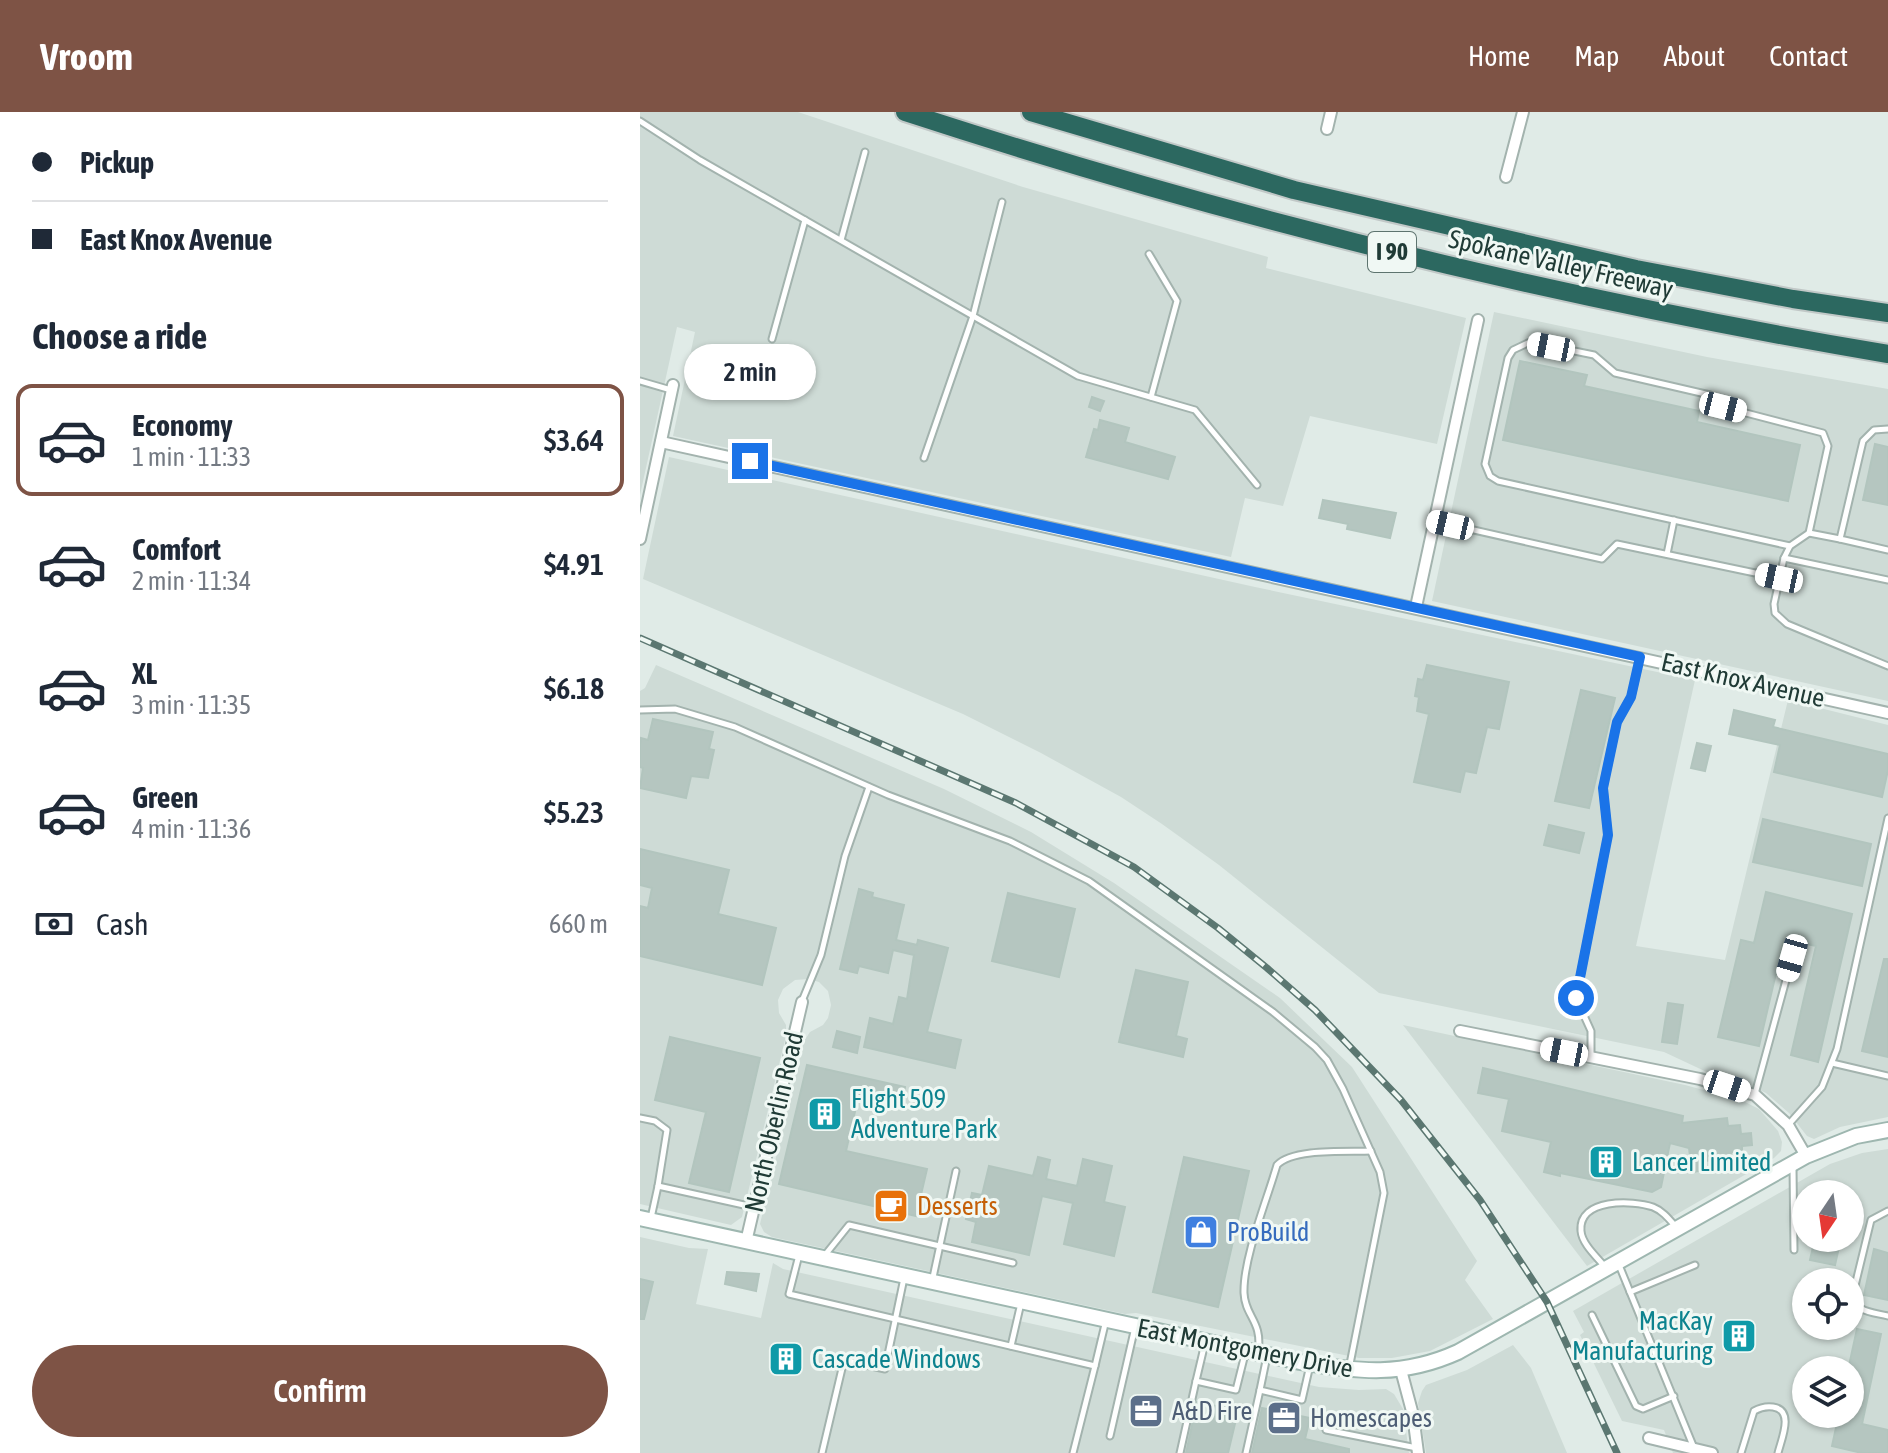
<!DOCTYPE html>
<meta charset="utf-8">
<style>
body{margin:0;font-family:"Asap Condensed",sans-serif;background:#f2f2f3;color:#1f2937;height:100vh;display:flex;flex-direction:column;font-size:30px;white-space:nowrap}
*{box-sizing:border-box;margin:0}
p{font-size:26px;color:#747a83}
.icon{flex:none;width:44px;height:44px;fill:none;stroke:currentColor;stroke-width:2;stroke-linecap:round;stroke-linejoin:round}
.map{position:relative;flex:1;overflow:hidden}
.sheet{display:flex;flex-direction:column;background:#fff;width:640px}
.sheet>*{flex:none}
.banner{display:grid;align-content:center;height:176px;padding:0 32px;background:#fff}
.needle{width:52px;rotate:193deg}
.fabs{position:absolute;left:1152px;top:1068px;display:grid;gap:16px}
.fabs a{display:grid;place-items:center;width:72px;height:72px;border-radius:50%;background:#fff;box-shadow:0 2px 6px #0004;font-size:40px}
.end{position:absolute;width:36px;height:36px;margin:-18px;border:10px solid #1a73e8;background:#fff;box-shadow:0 0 0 4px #fff}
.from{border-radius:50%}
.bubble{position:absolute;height:56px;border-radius:28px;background:#fff;box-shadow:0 2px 6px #0004;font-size:26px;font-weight:600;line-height:56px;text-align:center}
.car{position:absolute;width:24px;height:48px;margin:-24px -12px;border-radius:10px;box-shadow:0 0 6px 2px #0007;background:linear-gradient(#fff 24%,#345 0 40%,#fff 0 76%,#345 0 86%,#fff 0)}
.banner b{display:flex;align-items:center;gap:28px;height:76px;font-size:30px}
.banner b+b{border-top:2px solid #e0e1e3}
.banner i{width:20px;height:20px;background:#1f2937}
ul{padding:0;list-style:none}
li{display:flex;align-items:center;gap:24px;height:112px;margin:0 16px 12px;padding:0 16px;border:4px solid transparent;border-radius:16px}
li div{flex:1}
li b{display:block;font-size:30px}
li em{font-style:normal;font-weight:600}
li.active{border-color:#7e5345}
li>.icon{width:72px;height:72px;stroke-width:1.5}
h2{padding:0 32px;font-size:36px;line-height:96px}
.pay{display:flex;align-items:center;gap:20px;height:88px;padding:0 32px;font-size:30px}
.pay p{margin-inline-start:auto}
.primary-button{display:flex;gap:16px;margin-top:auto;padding:16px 32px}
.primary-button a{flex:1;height:92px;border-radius:48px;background:#7e5345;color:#fff;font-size:32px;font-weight:600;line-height:92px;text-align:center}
header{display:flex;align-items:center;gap:48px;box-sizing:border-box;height:112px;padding:0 40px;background:#7e5345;color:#fff}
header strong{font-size:38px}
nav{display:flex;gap:44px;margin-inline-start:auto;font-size:28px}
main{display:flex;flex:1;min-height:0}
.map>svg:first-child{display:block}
</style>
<header>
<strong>Vroom</strong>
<nav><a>Home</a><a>Map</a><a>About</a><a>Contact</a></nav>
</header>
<main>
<section class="sheet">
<div class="banner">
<b><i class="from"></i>Pickup</b>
<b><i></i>East Knox Avenue</b>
</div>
<h2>Choose a ride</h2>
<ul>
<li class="active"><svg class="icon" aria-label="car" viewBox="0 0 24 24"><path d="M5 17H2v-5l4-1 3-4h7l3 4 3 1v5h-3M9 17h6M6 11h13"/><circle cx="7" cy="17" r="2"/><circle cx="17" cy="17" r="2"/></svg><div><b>Economy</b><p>1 min · 11:33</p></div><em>$3.64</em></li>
<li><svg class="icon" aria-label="car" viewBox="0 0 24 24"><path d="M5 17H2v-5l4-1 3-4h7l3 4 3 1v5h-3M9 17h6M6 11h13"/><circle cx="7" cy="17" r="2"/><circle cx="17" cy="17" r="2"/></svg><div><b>Comfort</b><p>2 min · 11:34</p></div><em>$4.91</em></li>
<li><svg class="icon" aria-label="car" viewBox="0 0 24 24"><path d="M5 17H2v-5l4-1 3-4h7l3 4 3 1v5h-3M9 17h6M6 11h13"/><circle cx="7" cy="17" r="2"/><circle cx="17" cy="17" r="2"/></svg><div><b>XL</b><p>3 min · 11:35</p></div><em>$6.18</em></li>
<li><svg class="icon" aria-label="car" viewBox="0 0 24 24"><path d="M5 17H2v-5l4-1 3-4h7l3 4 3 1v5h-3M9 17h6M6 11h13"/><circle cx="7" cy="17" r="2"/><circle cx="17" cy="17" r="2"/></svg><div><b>Green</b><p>4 min · 11:36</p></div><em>$5.23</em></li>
</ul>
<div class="pay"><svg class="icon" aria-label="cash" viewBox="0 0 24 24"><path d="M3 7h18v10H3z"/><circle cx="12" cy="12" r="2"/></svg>Cash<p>660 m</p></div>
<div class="primary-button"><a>Confirm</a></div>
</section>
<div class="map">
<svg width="1248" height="1341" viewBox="0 0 1248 1341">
<rect width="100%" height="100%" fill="#e0ebe7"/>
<g fill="#cedbd6" fill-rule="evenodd">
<polygon points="0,0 158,0 383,75 628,145 626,156 826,206 797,332 670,304 643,394 605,386 591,445 33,324 55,220 37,215 0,383"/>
<polygon points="854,200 1067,245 1248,277 1248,589 792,489"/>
<polygon points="29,345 615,475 1055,568 996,834 1085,848 1148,588 1248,613 1248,1005 1200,1015 1174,1027 1167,1024 1149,1001 1126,981 1105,971 1071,962 1024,940 739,881 579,753 522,712 481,685 401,641 323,602 3,467"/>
<polygon points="16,553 304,677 391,720 474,771 640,886 712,955 837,1149 825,1168 853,1207 790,1239 752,1246 719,1246 496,1201 485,1202 132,1125 124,1120 120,1112 164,929 170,920 183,913 188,906 191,893 188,879 179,870 168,867 155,868 143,877 138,888 139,901 146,913 146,924 102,1105 91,1113 0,1092 0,579 5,576"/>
<polygon points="763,913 1045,973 1101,988 1119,997 1138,1019 1142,1030 1141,1039 1134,1046 947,1154"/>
<path d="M1248,1037V1341H1033L1024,1318L982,1309L940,1223L944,1220L933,1199L1190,1052L1222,1041ZM1166,1082H1210V1126H1166ZM1166,1170H1210V1214H1166ZM1166,1258H1210V1302H1166Z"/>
<polygon points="0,1125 49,1136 68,1137 56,1192 121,1206 133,1151 143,1157 679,1275 719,1278 746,1277 754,1282 763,1297 769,1341 0,1341"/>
<polygon points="873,1233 891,1256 927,1341 786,1341 778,1291 782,1279 786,1273 827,1258"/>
</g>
<g fill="#b5c6c0" stroke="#b2c5be" stroke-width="2">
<polygon points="880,249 947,263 944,274 1059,299 1057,310 1160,333 1148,389 863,328"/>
<polygon points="452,285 464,289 460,299 449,295"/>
<polygon points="460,308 489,316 485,330 535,345 528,367 446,345 454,317 458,318"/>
<polygon points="1235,332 1248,335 1248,393 1223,388"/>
<polygon points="683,388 756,401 750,426 707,417 708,412 679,406"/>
<polygon points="787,553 869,570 859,617 847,615 836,661 825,659 820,680 774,670 789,602 777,599 779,585 775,584 778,567 783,568"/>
<polygon points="941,578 975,586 949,696 915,689"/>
<polygon points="1094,598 1135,608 1133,615 1248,642 1248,658 1242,685 1134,660 1140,633 1089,622"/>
<polygon points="13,607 73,620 69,637 74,638 68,666 51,664 46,686 0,676 3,656 0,655 0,632 1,626 8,628"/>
<polygon points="1057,631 1071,634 1065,659 1051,656"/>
<polygon points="1123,707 1231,732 1222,774 1113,750"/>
<polygon points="909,713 944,721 939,741 904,733"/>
<polygon points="0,737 89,758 78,802 136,816 122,873 0,844 0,794 8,796 12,776 0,773"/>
<polygon points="219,777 233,781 232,785 264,793 256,828 277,833 278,828 308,836 287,920 321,928 315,956 224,935 230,906 253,912 259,885 267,887 274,843 253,838 248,861 219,854 217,861 200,857"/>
<polygon points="1126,780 1212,802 1178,950 1151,943 1176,834 1144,827 1119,934 1078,925 1101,828 1114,831"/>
<polygon points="368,781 435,797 419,865 352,849"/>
<polygon points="1244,847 1248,847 1248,945 1222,939"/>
<polygon points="496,858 548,870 536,924 547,927 543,945 479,930"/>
<polygon points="1028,891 1043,893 1037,932 1022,930"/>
<polygon points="197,919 220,925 217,941 193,935"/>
<polygon points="30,925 120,946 89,1080 49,1071 66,1000 15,988"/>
<polygon points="167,953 265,975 262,992 219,982 206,1039 287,1057 276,1104 139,1072"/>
<polygon points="843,956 1043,1004 1042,1011 1087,1006 1088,1014 1100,1013 1101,1022 1111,1021 1112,1033 1102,1034 1102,1039 1091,1040 1091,1046 1064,1049 1065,1058 1052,1060 1049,1036 1030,1031 1021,1075 1012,1080 920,1061 920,1064 904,1060 911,1030 862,1019 869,987 838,981"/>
<polygon points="398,1045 410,1048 406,1067 437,1074 443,1047 472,1054 464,1090 485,1095 474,1144 424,1132 433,1091 402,1084 389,1143 332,1130 336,1110 326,1107 332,1081 342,1083 349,1054 393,1064"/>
<polygon points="544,1045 609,1059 578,1195 513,1180"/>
<polygon points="1175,1126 1201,1126 1195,1153 1170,1148"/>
<polygon points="1234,1137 1248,1141 1248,1188 1224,1183"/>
<polygon points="87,1160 119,1162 116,1179 85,1172"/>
<polygon points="0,1167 13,1170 4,1207 0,1207"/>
<polygon points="1217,1217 1241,1222 1222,1312 1248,1318 1248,1341 1222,1341 1192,1334 1199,1302 1210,1302 1208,1258"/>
<polygon points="557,1290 598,1299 588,1341 546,1341"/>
<polygon points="622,1296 670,1306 665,1327 709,1337 709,1341 612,1341"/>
</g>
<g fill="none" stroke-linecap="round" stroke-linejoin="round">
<g stroke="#a3b3ae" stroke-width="9">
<g id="lane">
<polyline points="0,9 60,48 438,264 555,298 617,373"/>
<polyline points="201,128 225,40"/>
<polyline points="509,142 537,189 511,285"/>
<polyline points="132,227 165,108"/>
<polyline points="0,269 31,278"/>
<polyline points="1248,317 1234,318 1223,329 1200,427 1248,438"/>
<polyline points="284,346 333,204 362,90"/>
<polyline points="794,409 962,447 977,432 1139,466"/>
<polyline points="1200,427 1169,421 1150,434 1144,446 1134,492 1135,501 1147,512 1248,554"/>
<polyline points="1150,434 858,369 850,364 845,352 868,246 873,238 890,230 954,243 975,261 1070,283 1083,295 1183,321 1188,334 1169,421"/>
<polyline points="1027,442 1034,408"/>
<polyline points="1144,446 1248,468"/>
<polyline points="0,598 35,597 95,615 248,683 370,729 449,769 633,900 675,935 687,948 703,977 740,1060 744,1081 709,1257"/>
<polyline points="162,889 181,843 205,744 229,675"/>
<polyline points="951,944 951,919 936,886 968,723 963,676 977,610 991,585 1000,546"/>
<polyline points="1192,951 1248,964"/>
<polyline points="1115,982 1152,846"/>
<polyline points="0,1006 15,1009 27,1018 18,1074"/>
<polyline points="1149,1012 1182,975 1197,937 1248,706"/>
<polyline points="1153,1056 1154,1138"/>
<path d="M1248,1099L1231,1108L1213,1182C1215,1201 1232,1200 1248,1204"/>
<polyline points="11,1106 18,1074 113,1095"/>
<polyline points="159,1143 149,1182 455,1254 466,1208"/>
<polyline points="185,1143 209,1113 373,1151"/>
<polyline points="979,1153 1054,1336"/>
<path d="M965,1155C957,1145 942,1132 941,1119C938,1086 993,1088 1013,1095C1023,1099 1029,1107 1036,1115"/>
<polyline points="292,1170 316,1059"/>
<polyline points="990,1180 1055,1153"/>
<polyline points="952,1203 996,1294 1003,1297 1034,1284"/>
<polyline points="565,1231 556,1269 596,1278 605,1242"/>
<polyline points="371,1234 381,1191"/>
<path d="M618,1240C623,1209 605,1205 604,1181C603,1146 627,1088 637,1053C653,1036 707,1040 731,1039"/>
<polyline points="627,1244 620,1278 662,1288 670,1253"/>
<polyline points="686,1318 777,1336"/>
<polyline points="470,1324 495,1215"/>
<polyline points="182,1341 204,1248 245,1257 264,1166"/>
<polyline points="433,1341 455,1254"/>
<polyline points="540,1341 556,1269"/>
<polyline points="606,1341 620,1278"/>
<path d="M1101,1341L1114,1299C1121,1295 1126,1294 1133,1295C1155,1298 1141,1328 1138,1341"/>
</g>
</g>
<g stroke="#a3b3ae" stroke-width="14">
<g id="street">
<polyline points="687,17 691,0"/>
<polyline points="866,65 883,0"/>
<polyline points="21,330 1248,601"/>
<polyline points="0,427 33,273"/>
<polyline points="776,495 838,208"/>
<polyline points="820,919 1060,967 1115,983 1148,1013 1166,1044"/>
<polyline points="106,1130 162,890"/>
<polyline points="761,1258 773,1303 778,1341"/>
<polyline points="1009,1326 1072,1341"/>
</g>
</g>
<g stroke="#9eb7b0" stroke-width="18">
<path id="secondary" d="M0,1106L660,1250C719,1260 763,1265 818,1240L1166,1044L1216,1024L1248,1018"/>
</g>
<g stroke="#c1c8c7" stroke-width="22">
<g id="highway">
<path d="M265,0C586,105 914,186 1248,242"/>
<polyline points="391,0 654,78 996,157 1153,187 1248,201"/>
</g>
</g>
<use href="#lane" stroke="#fff" stroke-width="5"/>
<use href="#street" stroke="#fff" stroke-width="10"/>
<use href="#secondary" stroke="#fff" stroke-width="14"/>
<use href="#highway" stroke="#2c6860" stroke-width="18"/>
<g stroke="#5b7771" stroke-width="7">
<polyline id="rail" points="0,526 376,691 494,755 578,816 627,856 675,898 761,988 840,1088 907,1190 977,1341"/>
</g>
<use href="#rail" stroke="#f0f8f4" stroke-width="4" stroke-dasharray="12" stroke-linecap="butt"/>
</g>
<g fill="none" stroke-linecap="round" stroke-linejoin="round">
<polyline stroke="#1a73e8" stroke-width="10" points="110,349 1000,545 991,585 977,610 963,676 968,723 936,886"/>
</g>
<defs>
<g id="building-square" transform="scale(1.8)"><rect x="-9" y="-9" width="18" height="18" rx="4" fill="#0f9aa8" stroke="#f0f8f4"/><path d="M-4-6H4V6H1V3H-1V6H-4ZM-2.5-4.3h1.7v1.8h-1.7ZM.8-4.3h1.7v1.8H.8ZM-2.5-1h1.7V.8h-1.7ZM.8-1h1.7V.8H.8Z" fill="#fff"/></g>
<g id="cafe-square" transform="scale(1.8)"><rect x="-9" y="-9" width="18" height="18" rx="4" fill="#e8710a" stroke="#f0f8f4"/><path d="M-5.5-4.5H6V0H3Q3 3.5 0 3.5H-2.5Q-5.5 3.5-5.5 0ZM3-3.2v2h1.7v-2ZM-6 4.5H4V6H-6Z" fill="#fff"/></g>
<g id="shop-square" transform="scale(1.8)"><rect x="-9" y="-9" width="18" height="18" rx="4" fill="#3f7fe0" stroke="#f0f8f4"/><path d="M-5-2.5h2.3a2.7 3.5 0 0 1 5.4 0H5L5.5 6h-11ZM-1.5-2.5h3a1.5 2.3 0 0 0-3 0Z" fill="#fff"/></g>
<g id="office-square" transform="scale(1.8)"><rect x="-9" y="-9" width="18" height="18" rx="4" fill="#5c6f8a" stroke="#f0f8f4"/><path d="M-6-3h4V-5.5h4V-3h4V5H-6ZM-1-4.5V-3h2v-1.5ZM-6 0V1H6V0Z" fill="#fff"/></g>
</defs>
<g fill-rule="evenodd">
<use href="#building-square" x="185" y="1002"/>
<use href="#building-square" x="966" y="1050"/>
<use href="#cafe-square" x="251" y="1094"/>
<use href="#shop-square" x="561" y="1120"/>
<use href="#building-square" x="1099" y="1224"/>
<use href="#building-square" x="146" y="1247"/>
<use href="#office-square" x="506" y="1299"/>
<use href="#office-square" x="644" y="1306"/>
</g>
<g text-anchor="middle" stroke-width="6" stroke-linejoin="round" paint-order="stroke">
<rect fill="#f0f8f4" stroke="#5e746f" stroke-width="2" x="728" y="120" width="48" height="40" rx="6"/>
<g font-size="24" font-weight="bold" fill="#203b36">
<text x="752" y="148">I 90</text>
</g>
<g font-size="26" fill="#203b36" stroke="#f0f8f4">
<text transform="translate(921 152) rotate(13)" y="9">Spokane Valley Freeway</text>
<text transform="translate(1103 568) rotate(13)" y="9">East Knox Avenue</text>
<text transform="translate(134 1010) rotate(-77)" y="9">North Oberlin Road</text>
<text transform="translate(605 1236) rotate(11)" y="9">East Montgomery Drive</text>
</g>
<g font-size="26" fill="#0d838f" stroke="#f0f8f4" text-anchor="start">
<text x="211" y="996">Flight 509<tspan x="211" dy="30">Adventure Park</tspan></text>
<text x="992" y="1059">Lancer Limited</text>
<text x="1073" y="1218" text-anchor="end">MacKay<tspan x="1073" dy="30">Manufacturing</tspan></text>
<text x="172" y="1256">Cascade Windows</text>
</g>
<g font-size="26" fill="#c56008" stroke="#f0f8f4" text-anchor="start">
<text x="277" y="1103">Desserts</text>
</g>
<g font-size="26" fill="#366cbe" stroke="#f0f8f4" text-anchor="start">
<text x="587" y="1129">ProBuild</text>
</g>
<g font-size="26" fill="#4e5e75" stroke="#f0f8f4" text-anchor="start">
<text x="532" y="1308">A&amp;D Fire</text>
<text x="670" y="1315">Homescapes</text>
</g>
</g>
</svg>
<div class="fabs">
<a><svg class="needle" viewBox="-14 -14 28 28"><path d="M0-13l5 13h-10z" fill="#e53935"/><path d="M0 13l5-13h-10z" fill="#747a83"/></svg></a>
<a><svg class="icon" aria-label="locate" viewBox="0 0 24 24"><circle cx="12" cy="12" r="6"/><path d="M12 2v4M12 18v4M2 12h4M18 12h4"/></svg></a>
<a><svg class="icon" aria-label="layers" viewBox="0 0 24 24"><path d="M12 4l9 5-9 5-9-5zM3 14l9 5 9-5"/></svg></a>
</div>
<i class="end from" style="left:936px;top:886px"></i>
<i class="end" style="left:110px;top:349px"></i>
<div class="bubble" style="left:44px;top:232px;width:132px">2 min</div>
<i class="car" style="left:911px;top:235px;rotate:281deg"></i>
<i class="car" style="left:1083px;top:295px;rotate:104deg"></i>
<i class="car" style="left:810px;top:413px;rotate:283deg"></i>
<i class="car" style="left:1139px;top:466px;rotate:282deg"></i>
<i class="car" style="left:1152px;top:846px;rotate:196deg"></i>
<i class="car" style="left:924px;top:940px;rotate:281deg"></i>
<i class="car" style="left:1087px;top:974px;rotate:108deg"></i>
</div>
</main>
